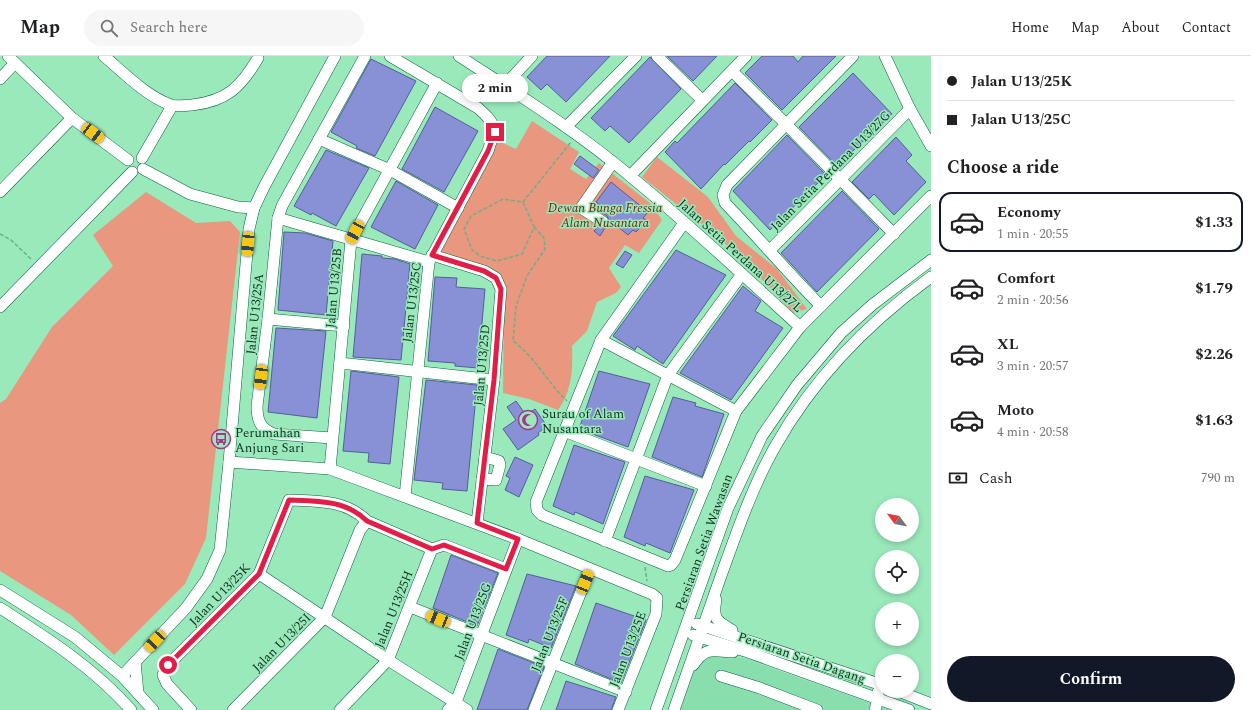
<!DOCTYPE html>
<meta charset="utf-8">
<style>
body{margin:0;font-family:Spectral,serif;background:#f6f6f6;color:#202124;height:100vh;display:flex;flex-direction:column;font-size:15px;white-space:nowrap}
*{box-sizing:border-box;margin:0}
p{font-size:13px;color:#757577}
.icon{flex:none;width:22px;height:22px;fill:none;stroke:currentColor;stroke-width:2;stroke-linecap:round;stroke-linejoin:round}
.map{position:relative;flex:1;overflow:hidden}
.sheet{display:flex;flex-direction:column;background:#fff;width:320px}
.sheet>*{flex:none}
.guide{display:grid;align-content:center;height:88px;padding:0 16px;background:#fff}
.needle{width:26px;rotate:302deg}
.controls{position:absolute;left:875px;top:442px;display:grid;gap:8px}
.controls a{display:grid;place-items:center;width:44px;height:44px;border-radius:50%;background:#fff;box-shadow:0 2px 6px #0003;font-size:20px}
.end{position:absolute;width:18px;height:18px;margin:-9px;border:5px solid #e11d48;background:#fff;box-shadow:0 0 0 2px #fff}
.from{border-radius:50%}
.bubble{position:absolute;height:28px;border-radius:14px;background:#fff;box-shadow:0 2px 6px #0003;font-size:13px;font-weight:700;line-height:28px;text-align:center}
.car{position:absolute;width:12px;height:24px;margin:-12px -6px;border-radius:5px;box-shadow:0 0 3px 1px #0007;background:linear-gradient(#f5c518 24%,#345 0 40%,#f5c518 0 76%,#345 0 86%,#f5c518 0)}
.guide b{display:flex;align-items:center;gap:14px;height:38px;font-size:15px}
.guide b+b{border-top:1px solid #e0e0e0}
.guide i{width:10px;height:10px;background:#202124}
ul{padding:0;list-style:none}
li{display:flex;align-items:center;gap:12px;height:60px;margin:0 8px 6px;padding:0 8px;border:2px solid transparent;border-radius:12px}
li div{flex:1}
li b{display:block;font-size:15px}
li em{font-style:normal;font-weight:700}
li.on{border-color:#111827}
li>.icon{width:36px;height:36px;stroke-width:1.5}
h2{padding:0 16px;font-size:18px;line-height:48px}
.pay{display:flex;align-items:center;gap:10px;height:44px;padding:0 16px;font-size:15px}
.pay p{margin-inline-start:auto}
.cta{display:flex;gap:8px;margin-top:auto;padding:8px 16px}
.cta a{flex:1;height:46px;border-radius:24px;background:#111827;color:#fff;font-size:16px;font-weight:700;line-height:46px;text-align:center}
header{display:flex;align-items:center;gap:24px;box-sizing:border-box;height:56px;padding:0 20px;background:#fff;border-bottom:1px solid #e0e0e0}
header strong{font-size:19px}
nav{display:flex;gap:22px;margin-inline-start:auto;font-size:14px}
.search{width:280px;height:36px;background:#f6f6f6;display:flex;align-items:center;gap:10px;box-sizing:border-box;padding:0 14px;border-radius:22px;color:#757577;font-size:15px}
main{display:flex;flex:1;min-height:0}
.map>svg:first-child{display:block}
</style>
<header>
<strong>Map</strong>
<div class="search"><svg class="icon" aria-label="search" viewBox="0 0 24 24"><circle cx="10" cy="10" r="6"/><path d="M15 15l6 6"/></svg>Search here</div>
<nav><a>Home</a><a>Map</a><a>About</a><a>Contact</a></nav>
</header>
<main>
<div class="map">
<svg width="931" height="654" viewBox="0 0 931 654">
<rect width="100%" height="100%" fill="#9ae9bb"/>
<polygon fill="#88dead" points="708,599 743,602 890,654 680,654 694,615 704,601"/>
<g fill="#e9977e">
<path d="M532,65L579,96L570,113L586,123L599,107L651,148L662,164L639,197L625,189L609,212L621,231L616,237L597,246L587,275L572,290C573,313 572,335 558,354L529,343L503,337L504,248L501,219L489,213L445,203L440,191L498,85L516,93Z"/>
<polygon points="657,101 708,141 736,180 777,213 807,253 793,257 756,217 737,202 723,185 642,121"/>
<polygon points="146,136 196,167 230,165 240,176 206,482 185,528 114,599 71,559 0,515 0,347 6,343 52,271 113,210 93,179"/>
</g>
<g fill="#8891d5" stroke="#565c9c">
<polygon points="547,0 610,0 566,46 547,28 541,34 527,21"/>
<polygon points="667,0 717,0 693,25"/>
<polygon points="762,0 793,0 798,6 803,0 836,0 782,54 745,17"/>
<polygon points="650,1 681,33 629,87 610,70 605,75 591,62"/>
<polygon points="371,3 416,25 375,100 356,92 357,90 331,76"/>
<polygon points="853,17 892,58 837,110 799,71"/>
<polygon points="735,27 772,64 750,86 749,85 725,109 724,108 701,133 665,96 675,85 677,87"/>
<polygon points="435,51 478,75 444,136 402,113"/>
<polygon points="787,79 826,119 770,174 733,135"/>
<polygon points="896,81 912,99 906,105 926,126 894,159 874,138 869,143 852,126"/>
<polygon points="326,94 369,112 336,170 312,157 311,159 294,150"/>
<polygon points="580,100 599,114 593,122 574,108"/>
<polygon points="396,125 438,149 415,193 371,171"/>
<polygon points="611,126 648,156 643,162 646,164 636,176 633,174 628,179 611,165 610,166 607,160 598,154 601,150 596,146"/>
<polygon points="842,135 879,173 817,236 781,197"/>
<polygon points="598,171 605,172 600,180 594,175"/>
<polygon points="284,176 305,177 333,185 326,259 278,254"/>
<polygon points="676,194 726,219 663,308 637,290 635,294 613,280"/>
<polygon points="625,195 632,199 623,212 616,208"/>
<polygon points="362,198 382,200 382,202 395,203 410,208 401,304 353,301"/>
<polygon points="435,221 457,222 456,231 485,233 478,312 455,310 455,307 428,305"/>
<polygon points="743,230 761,245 755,255 783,272 731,344 680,317"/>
<polygon points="276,272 326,275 317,362 268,356"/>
<polygon points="351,315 399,321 390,408 368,406 369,397 343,395"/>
<polygon points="599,315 650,328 628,391 579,373"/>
<polygon points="426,324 477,329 467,435 442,433 443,427 414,424"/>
<polygon points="673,341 696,347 695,350 724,358 702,421 652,401"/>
<polygon points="516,345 526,359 535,353 547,370 538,377 539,379 518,394 503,373 516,364 507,351"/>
<polygon points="574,389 625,406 603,468 575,456 574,459 553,450"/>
<polygon points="515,401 533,409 519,441 505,434 510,422 506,420"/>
<polygon points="645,420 694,434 670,497 646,487 645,490 624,481"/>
<polygon points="451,499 498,517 477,570 433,552"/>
<polygon points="527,518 576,530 551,592 529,583 528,587 506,579"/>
<polygon points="596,547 646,564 621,627 575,608"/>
<polygon points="498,593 544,611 527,654 477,654"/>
<polygon points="566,625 616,641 611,654 556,654"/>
</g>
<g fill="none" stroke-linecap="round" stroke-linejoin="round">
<g stroke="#08633d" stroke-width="12">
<g id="minor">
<polyline points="8,0 72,62 128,104"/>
<path d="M104,0C124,17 146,40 171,49C177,51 186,49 192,49C227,45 241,31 258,2"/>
<path d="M390,0L478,52C497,69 496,71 488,95L429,206L405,440"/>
<path d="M459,0C517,38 577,75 630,120C689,168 744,220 800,271L736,355L675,504L671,509L668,510L542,459L537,454L536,446L601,284L684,167"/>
<polyline points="657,0 702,44"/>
<polyline points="885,0 910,53 931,90"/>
<polyline points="732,15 786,68 894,178"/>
<polyline points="0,23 15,7"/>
<polyline points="504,30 532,0"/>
<polyline points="566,71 636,0"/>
<polyline points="319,83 390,114 458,152"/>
<polyline points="142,102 172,50"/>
<polyline points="143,113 190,138 238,151 254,152"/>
<polyline points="630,120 746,0"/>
<polyline points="0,136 72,62"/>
<polyline points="278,162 429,206"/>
<polyline points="603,166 581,152 613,106"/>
<polyline points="770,194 910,53"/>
<polyline points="432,199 484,215 496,222 501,233 494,324 477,467"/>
<path d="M821,250C788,217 758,181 725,147L723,139L727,129L853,0"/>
<polyline points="0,251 132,116"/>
<polyline points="268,263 344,270"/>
<polyline points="800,271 931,140"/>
<polyline points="601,284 736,355"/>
<polyline points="340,307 494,324"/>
<polyline points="564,375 706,430"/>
<path d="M332,382L274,378C260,373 257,364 257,350L268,263L278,162L282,150L365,0"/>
<polyline points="229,406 330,413 518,483 652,538 657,542 656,558 618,654"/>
<polyline points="330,413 351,184 437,27"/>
<polyline points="482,423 496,424 500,409 499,405 485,401"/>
<polyline points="605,485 668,319 742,218"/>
<polyline points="259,518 388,604 467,654"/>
<polyline points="0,534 75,581 122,620 153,654"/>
<path d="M716,544C712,562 717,566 732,574"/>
<polyline points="410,551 626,636"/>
<path d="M0,552C47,582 94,612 131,654"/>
<polyline points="697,568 882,629"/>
<polyline points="693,579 748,596 909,654"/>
<polyline points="135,606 138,637"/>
<path d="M693,609C706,590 712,595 733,596"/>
<polyline points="122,620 186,552 207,523 220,494 229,406 249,173 254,152 264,131 335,0"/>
<polyline points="721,620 760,632 817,654"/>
<polyline points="898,635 931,648"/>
<path d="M191,654L167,628L163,619L168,609L259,518L289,444C318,445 346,444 367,465L432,493L444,489L506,513"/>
<polyline points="233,654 325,561 360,474 367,465"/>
<polyline points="340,654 388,604 432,493"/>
<polyline points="448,654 456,646 518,483"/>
<polyline points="534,654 590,513"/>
<polyline points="656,654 728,452 762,380 797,329 841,277 872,249 931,204"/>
<path d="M674,654C690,608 706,563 722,517C738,473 753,429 776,389C814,322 869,266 931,221"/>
<polyline points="875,654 878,643 878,636"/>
</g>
</g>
<g stroke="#6eae89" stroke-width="1.5" stroke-dasharray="4 2" stroke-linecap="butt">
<polyline points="523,146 534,171 522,198 497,205 480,200 472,194 464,173 471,160 503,143 523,146 571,86"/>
<path d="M534,171L544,182L545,193L527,220L516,250L513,285C535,301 547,326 567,345"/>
<polyline points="0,178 11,184 32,204"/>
<polyline points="645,511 647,525"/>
</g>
<use href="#minor" stroke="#fff" stroke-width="11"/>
</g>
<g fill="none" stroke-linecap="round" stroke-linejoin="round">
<path stroke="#e11d48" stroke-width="5" d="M168,609L259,518L289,444C317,445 346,444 367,465L432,493L444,489L506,513L518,483L477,467L494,324L501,233L496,222L484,215L432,199L488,95L495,76"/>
</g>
<defs>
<g id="mosque-ring" transform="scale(1)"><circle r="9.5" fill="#9ae9bb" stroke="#a8358f" stroke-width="1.5"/><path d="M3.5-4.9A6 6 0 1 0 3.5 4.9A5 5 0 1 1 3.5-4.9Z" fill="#a8358f"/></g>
<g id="bus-ring" transform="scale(1)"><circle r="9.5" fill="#9ae9bb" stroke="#a8358f" stroke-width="1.5"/><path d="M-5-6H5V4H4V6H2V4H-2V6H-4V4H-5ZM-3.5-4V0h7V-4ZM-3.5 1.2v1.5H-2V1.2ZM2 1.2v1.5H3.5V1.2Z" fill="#a8358f"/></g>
</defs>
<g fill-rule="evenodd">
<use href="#mosque-ring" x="528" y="364"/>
<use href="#bus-ring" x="221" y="383"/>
</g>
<g text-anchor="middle" stroke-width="3" stroke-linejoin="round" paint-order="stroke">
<g font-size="13" fill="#113221" stroke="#9ae9bb">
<text transform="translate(830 114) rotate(-45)" y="5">Jalan Setia Perdana U13/27G</text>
<text transform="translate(741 199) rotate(42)" y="5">Jalan Setia Perdana U13/27L</text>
<text transform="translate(333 232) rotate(-85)" y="5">Jalan U13/25B</text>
<text transform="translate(411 246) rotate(-83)" y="5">Jalan U13/25C</text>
<text transform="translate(254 258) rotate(-84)" y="5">Jalan U13/25A</text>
<text transform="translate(481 309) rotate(-85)" y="5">Jalan U13/25D</text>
<text transform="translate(703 486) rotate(-70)" y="5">Persiaran Setia Wawasan</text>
<text transform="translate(219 538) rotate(-46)" y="5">Jalan U13/25K</text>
<text transform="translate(393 553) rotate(-68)" y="5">Jalan U13/25H</text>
<text transform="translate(472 565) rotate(-69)" y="5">Jalan U13/25G</text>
<text transform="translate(549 578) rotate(-68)" y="5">Jalan U13/25F</text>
<text transform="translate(281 586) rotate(-45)" y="5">Jalan U13/25I</text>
<text transform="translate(627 593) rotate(-69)" y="5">Jalan U13/25E</text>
<text transform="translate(802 601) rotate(19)" y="5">Persiaran Setia Dagang</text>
</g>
<g font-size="13" font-style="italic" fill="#73260b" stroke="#9ae9bb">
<text x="605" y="156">Dewan Bunga Fressia<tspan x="605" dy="15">Alam Nusantara</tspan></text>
</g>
<g font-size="13" fill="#113221" stroke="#9ae9bb" text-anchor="start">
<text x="542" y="362">Surau of Alam<tspan x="542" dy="15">Nusantara</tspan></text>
<text x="235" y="381">Perumahan<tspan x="235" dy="15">Anjung Sari</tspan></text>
</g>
</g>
</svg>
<div class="controls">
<a><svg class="needle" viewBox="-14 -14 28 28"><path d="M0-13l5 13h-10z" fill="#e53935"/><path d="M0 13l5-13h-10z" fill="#757577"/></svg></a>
<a><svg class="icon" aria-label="locate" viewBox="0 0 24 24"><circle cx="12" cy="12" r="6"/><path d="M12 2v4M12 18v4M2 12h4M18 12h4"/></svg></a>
<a>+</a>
<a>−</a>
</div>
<i class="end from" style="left:168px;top:609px"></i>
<i class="end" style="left:495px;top:76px"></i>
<div class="bubble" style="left:462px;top:18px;width:66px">2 min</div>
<i class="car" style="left:93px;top:77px;rotate:127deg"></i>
<i class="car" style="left:355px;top:176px;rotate:208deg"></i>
<i class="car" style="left:248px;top:188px;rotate:185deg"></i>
<i class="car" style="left:261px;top:321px;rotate:187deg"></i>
<i class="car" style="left:585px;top:526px;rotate:22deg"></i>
<i class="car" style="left:438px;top:563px;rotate:292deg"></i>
<i class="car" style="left:155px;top:585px;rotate:223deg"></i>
</div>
<section class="sheet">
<div class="guide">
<b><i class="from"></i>Jalan U13/25K</b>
<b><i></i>Jalan U13/25C</b>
</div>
<h2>Choose a ride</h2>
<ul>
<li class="on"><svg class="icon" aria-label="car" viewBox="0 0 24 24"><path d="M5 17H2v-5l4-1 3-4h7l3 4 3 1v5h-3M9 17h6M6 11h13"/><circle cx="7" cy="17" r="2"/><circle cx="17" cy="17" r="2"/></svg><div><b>Economy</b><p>1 min · 20:55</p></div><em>$1.33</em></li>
<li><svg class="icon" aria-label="car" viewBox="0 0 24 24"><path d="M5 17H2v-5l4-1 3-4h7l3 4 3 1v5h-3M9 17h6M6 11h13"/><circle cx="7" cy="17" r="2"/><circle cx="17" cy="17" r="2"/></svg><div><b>Comfort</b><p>2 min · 20:56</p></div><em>$1.79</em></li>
<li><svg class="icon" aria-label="car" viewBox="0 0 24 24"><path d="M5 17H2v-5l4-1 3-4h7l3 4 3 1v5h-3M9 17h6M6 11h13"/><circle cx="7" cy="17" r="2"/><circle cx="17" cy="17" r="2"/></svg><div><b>XL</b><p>3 min · 20:57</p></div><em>$2.26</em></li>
<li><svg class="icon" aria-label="car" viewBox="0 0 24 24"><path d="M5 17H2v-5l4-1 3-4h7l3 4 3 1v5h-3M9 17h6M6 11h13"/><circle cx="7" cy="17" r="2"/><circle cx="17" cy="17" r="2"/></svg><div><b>Moto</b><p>4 min · 20:58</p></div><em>$1.63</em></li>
</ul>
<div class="pay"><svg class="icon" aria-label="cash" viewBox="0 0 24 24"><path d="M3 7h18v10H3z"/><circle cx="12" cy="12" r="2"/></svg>Cash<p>790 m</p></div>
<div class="cta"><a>Confirm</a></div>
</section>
</main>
